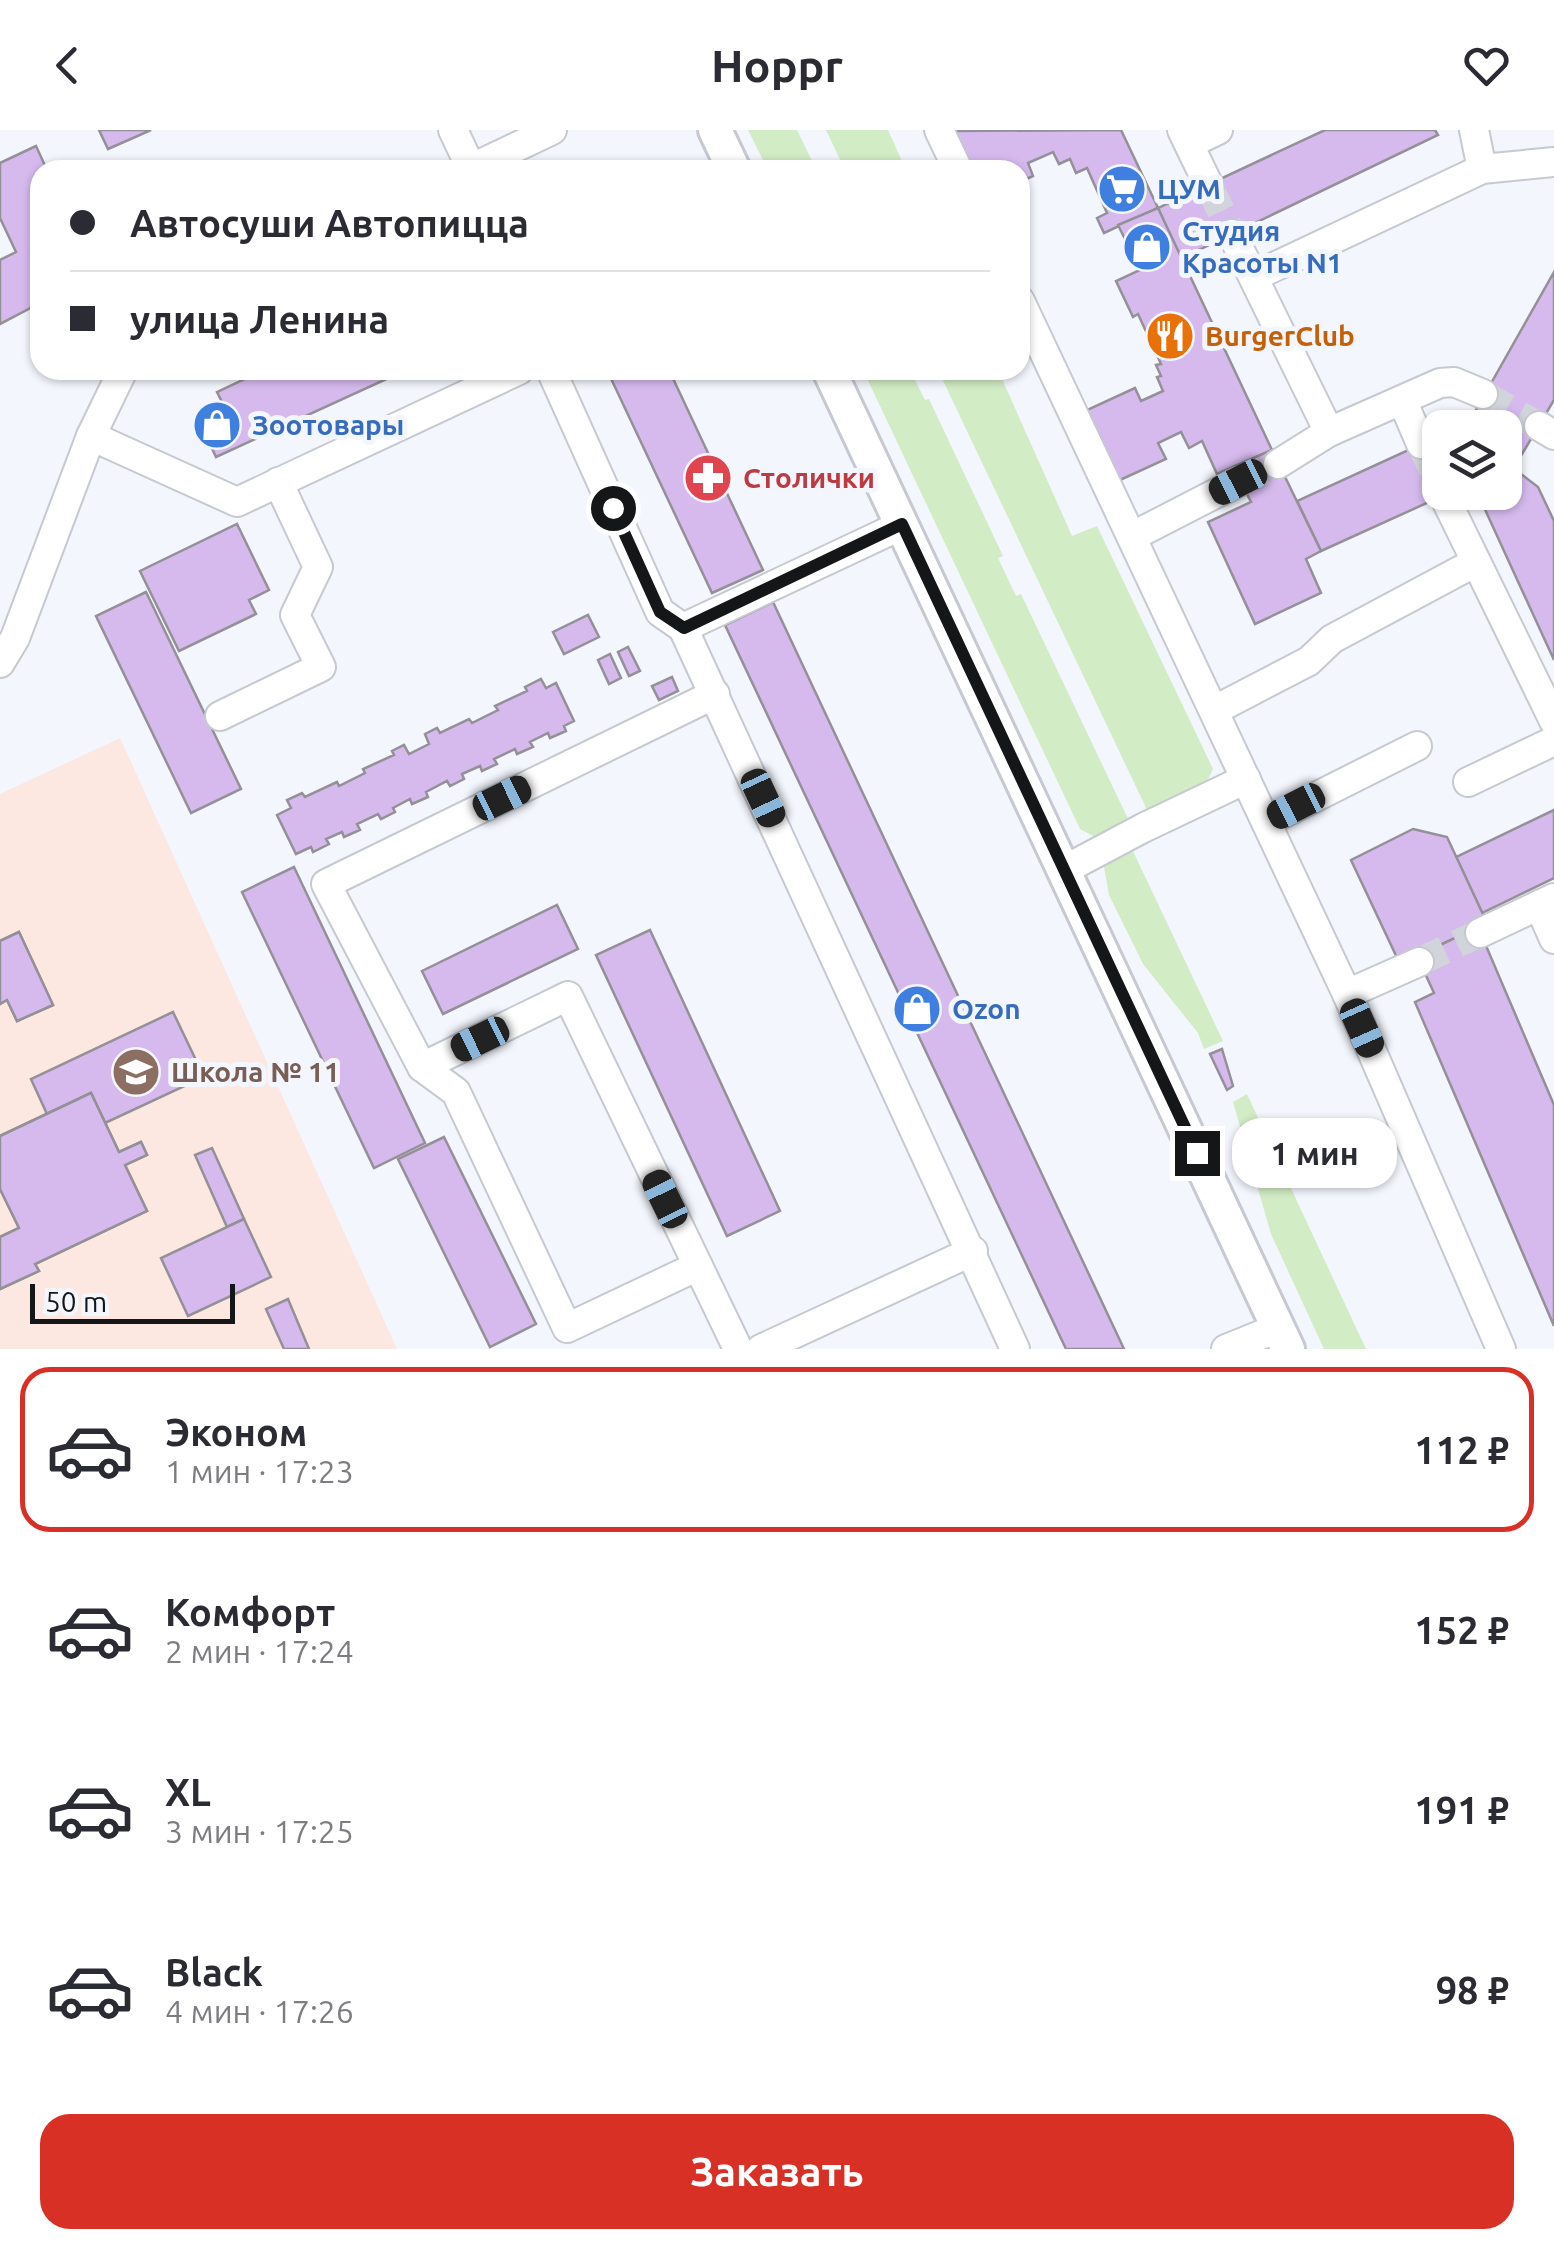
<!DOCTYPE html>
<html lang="ru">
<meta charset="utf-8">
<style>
body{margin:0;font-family:Ubuntu,sans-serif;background:#f7f7f7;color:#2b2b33;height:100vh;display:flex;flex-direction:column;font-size:38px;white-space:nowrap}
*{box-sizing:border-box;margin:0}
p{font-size:32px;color:#7c7c81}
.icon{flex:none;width:55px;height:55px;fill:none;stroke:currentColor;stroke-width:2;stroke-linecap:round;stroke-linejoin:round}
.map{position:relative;height:1219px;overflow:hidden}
.side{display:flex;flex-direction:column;background:#fff;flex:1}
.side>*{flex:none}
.guide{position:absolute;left:30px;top:30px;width:1000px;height:220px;border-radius:30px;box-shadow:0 2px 8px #0004;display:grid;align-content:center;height:220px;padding:0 40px;background:#fff}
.buttons{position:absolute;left:1422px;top:280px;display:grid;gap:20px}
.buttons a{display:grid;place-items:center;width:100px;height:100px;border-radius:20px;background:#fff;box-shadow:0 2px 8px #0004;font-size:50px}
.scale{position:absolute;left:30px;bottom:25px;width:205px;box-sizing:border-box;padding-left:10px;border:5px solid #151618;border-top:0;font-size:28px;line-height:35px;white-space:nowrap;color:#151618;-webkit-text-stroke:8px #f3f6fd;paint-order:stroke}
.end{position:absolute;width:45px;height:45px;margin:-22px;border:12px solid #151618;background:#fff;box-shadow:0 0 0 5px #fff}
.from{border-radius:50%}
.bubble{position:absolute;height:70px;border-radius:30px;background:#fff;box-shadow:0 2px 8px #0004;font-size:32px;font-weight:700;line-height:70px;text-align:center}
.car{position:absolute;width:30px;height:60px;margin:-30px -15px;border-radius:12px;box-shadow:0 0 8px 2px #0007;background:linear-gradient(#222 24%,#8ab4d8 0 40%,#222 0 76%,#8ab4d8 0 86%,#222 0)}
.guide b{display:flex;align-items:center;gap:35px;height:95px;font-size:38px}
.guide b+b{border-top:2px solid #e1e1e2}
.guide i{width:25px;height:25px;background:#2b2b33}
ul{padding:18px 0 0;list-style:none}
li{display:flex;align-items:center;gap:30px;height:165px;margin:0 20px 15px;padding:0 20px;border:5px solid transparent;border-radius:30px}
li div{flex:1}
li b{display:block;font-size:38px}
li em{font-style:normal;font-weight:700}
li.current{border-color:#d93025}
li>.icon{width:90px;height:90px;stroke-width:1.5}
.primary-button{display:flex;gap:20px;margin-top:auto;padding:20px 40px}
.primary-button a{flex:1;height:115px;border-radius:30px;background:#d93025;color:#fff;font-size:40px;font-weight:700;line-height:115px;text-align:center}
header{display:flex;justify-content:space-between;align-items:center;height:130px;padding:0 40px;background:#fff;font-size:45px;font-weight:700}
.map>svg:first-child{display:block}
</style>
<header><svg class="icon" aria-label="back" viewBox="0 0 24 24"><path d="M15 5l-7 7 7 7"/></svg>Hoppr<svg class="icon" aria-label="heart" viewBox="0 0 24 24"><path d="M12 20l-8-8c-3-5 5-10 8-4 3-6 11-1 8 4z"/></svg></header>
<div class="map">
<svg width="1554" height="1219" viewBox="0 0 1554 1219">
<rect width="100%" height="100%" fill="#f3f6fd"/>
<polygon fill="#fce7e1" points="120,608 397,1219 0,1219 0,664"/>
<g fill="#d2ecc5">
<polygon points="748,0 797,0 813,33 818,31 822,40 768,40"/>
<polygon points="826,0 888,0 906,40 845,40"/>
<polygon points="863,240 910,240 925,270 929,269 1003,426 998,428 1016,466 1021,464 1130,693 1097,708 1080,699"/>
<polygon points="938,240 998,240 1072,406 1097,396 1213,639 1205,655 1149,684"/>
<polygon points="1131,717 1223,911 1204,919 1198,903 1143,834 1109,765 1104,737 1111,727"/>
<polygon points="1247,964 1366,1219 1324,1219 1271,1104 1233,972"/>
</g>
<g fill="#d6baee" stroke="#949097" stroke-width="2.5">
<polygon points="99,0 151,0 108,19"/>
<polygon points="1121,0 1158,78 1104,103 1097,88 1107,83 1087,38 1076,43 1070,29 1059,34 1053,22 1028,33 1033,46 1020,52 1020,40 964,40 954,1"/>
<polygon points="1325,0 1435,0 1438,5 1180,129 1158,78"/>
<polygon points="36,16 47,40 40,40 40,173 0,194 0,130 16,122 0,88 0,33"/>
<polygon points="1158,78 1272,320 1217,344 1202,311 1189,318 1181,302 1158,313 1166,329 1120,350 1087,280 1135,258 1141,271 1163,261 1157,247 1161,246 1156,235 1161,234 1138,184 1133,187 1116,151 1140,140 1118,95"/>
<polygon points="1554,142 1554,270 1515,336 1505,340 1505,298 1460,298 1468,294"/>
<polygon points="264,240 406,240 216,327 198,288 224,276 217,262"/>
<polygon points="607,240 669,240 763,440 712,463"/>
<polygon points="1439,306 1440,362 1451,362 1321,421 1297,371"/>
<polygon points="1272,320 1321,421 1306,429 1321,463 1255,494 1208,392 1251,372 1233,337"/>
<polygon points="1512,337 1538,357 1554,391 1554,530 1477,362 1505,362 1505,340"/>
<polygon points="237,394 269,460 249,470 256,484 179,521 140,441"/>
<polygon points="146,462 241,659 191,683 96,486"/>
<polygon points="773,472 1124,1219 1066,1219 725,495"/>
<polygon points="588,485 599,507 564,524 553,502"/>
<polygon points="628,517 640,541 629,546 618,522"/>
<polygon points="610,524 621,548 609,554 598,530"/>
<polygon points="672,547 678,561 659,570 652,556"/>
<polygon points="541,549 546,558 556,553 574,591 564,596 566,601 550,608 548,603 530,612 533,617 517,624 515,619 494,629 497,634 482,641 480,636 462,644 464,649 450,656 447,651 426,662 428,667 412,674 410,669 393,678 395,682 381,689 378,684 357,694 360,700 344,707 342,702 326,709 329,714 313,722 311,717 296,724 277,685 291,678 287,670 302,663 305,667 337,652 339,656 365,643 363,639 394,625 392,621 404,615 409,624 429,614 425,604 437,598 440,603 469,589 472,593 498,580 495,576 527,561 525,557"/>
<polygon points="1554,680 1554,748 1482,783 1456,727"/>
<polygon points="1413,699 1447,707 1487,793 1400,834 1351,730"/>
<polygon points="294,737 425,1013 374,1038 242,762"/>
<polygon points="557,775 578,819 443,884 422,841"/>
<polygon points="1478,797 1554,975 1554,1196 1415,872 1434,863 1417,826"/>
<polygon points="650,800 780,1081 727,1106 596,825"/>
<polygon points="19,802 53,875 17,891 7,870 0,874 0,811"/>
<polygon points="19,802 53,875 17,891 7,870 0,874 0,811"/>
<polygon points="173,882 204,947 105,993 91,963 47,984 31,949"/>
<polygon points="1222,919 1233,956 1227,960 1210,924"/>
<polygon points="91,963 119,1022 141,1012 147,1025 125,1035 147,1081 35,1134 39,1141 0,1159 0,1107 19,1098 0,1059 0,1006"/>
<polygon points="91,963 119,1022 141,1012 147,1025 125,1035 147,1081 35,1134 39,1141 0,1159 0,1107 19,1098 0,1059 0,1006"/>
<polygon points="444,1007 536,1194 490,1217 398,1029"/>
<polygon points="212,1018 244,1089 227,1097 195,1025"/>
<polygon points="244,1089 271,1147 188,1186 161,1128"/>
<polygon points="288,1169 309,1219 284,1219 266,1179"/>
</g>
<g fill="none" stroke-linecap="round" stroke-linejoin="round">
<g stroke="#d2d4db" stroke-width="28" stroke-dasharray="28 14" stroke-linecap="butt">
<polyline points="1209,56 1232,104"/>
<polyline points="1483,264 1539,296"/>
<polyline points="1421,314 1440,356"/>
<polyline points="1238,352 1278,334"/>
<polyline points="1419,832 1480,803"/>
</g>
<g stroke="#c6c9d0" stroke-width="32">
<g id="minor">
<polyline points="453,0 471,38"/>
<polyline points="939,0 958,40"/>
<polyline points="1182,0 1209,56"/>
<polyline points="1474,0 1482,39"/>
<polyline points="1189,14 1218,0"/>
<polyline points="468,40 552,0"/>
<polyline points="1232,104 1329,302"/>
<polyline points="1255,146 1482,39 1554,32"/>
<polyline points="1020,171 1347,864 1501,1219"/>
<polyline points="551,240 660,482 683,498 902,395"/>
<polyline points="1403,272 1421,314"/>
<polyline points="1539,296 1554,305"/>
<polyline points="91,306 237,372 519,240"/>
<polyline points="1278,334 1329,302 1440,253 1454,252 1483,264"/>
<polyline points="1444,366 1554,591"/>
<polyline points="1133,406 1238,352"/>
<polyline points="683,498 1015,1219"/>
<polyline points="0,533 15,508 91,306 123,240"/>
<polyline points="715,564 326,754 422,937 568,866 738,1219"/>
<polyline points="1215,580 1309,531 1332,509 1476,432"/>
<polyline points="220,586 321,537 295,485 318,437 278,352"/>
<polyline points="1468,652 1554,611"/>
<polyline points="1266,692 1417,616"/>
<polyline points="1064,740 1143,698 1246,649"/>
<polyline points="1539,775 1554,809"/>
<polyline points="1480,803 1554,768"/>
<polyline points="1347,864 1419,832"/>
<polyline points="422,937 456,962 567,1198 698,1136"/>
<polyline points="761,1219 973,1121"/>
<polyline points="1226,1219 1278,1198"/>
</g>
</g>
<g stroke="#c6c9d0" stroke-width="38">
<g id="major">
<polyline points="715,0 734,40"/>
<polyline points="829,240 1288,1219"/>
</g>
</g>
<use href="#minor" stroke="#fff" stroke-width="28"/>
<use href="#major" stroke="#fff" stroke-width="32"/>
</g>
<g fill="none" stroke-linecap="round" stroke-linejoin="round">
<polyline stroke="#151618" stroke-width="12" points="613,378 660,482 684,498 902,394 1197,1023"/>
</g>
<defs>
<g id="supermarket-disc" transform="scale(2.5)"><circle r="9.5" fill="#3f7fe0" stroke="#f3f6fd"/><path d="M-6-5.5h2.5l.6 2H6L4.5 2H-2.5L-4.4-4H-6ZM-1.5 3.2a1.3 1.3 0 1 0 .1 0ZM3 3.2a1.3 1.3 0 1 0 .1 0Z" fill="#fff"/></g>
<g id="shop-disc" transform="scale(2.5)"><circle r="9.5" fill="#3f7fe0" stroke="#f3f6fd"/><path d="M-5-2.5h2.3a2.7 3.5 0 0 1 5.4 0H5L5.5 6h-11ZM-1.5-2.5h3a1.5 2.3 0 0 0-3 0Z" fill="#fff"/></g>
<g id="restaurant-disc" transform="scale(2.5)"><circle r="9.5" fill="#e8710a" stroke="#f3f6fd"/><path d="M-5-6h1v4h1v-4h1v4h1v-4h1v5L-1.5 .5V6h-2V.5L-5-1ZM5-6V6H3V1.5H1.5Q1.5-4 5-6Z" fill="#fff"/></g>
<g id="pharmacy-disc" transform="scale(2.5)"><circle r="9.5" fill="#e0444e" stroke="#f3f6fd"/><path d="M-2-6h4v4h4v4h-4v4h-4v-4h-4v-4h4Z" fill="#fff"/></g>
<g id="school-disc" transform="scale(2.5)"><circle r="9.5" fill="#8d6e63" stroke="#f3f6fd"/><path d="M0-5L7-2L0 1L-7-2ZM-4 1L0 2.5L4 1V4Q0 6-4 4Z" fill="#fff"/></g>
</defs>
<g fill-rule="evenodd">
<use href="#supermarket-disc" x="1122" y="59"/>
<use href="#shop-disc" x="1147" y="117"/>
<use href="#restaurant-disc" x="1170" y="206"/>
<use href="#shop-disc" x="217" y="295"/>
<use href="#pharmacy-disc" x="708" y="348"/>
<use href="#shop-disc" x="917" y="879"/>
<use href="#school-disc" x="136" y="942"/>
</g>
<g text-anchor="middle" stroke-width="10" stroke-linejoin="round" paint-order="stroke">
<g font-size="28" font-weight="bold" fill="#366cbe" stroke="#f3f6fd" text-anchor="start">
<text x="1157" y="69">ЦУМ</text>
<text x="1182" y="111">Студия<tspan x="1182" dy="32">Красоты N1</tspan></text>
<text x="252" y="305">Зоотовары</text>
<text x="952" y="889">Ozon</text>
</g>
<g font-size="28" font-weight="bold" fill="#c56008" stroke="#f3f6fd" text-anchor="start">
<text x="1205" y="216">BurgerClub</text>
</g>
<g font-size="28" font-weight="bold" fill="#be3a42" stroke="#f3f6fd" text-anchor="start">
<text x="743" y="358">Столички</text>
</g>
<g font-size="28" font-weight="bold" fill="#785e54" stroke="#f3f6fd" text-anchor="start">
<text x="171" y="952">Школа № 11</text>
</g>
</g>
</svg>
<div class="buttons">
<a><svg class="icon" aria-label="layers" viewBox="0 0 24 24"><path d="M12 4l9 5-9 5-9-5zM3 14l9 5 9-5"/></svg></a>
</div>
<div class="scale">50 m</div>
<i class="end from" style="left:613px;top:378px"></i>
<i class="end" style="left:1197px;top:1023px"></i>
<div class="bubble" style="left:1232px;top:988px;width:165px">1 мин</div>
<i class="car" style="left:1238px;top:352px;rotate:243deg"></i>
<i class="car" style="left:502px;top:668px;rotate:64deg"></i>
<i class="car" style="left:763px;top:668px;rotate:155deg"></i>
<i class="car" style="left:1296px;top:676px;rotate:243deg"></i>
<i class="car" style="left:1362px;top:898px;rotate:156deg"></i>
<i class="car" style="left:480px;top:909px;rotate:244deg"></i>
<i class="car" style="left:665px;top:1069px;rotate:334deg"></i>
<div class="guide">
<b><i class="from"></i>Автосуши Автопицца</b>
<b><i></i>улица Ленина</b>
</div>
</div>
<section class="side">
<ul>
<li class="current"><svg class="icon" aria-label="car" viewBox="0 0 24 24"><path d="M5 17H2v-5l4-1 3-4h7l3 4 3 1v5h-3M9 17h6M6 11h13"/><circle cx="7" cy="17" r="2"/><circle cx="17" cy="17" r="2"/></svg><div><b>Эконом</b><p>1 мин · 17:23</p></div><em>112 ₽</em></li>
<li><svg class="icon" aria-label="car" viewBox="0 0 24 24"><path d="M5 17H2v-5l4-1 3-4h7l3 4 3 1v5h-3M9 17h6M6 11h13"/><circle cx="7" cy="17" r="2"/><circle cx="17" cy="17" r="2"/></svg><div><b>Комфорт</b><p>2 мин · 17:24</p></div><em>152 ₽</em></li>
<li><svg class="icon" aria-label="car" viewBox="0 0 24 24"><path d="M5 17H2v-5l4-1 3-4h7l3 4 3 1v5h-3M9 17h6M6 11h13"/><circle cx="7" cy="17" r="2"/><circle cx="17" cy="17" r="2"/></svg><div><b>XL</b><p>3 мин · 17:25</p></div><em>191 ₽</em></li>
<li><svg class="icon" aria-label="car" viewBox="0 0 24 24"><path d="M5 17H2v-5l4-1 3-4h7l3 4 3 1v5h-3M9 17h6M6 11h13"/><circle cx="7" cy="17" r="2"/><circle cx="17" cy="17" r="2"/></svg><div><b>Black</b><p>4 мин · 17:26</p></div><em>98 ₽</em></li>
</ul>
<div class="primary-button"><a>Заказать</a></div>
</section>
